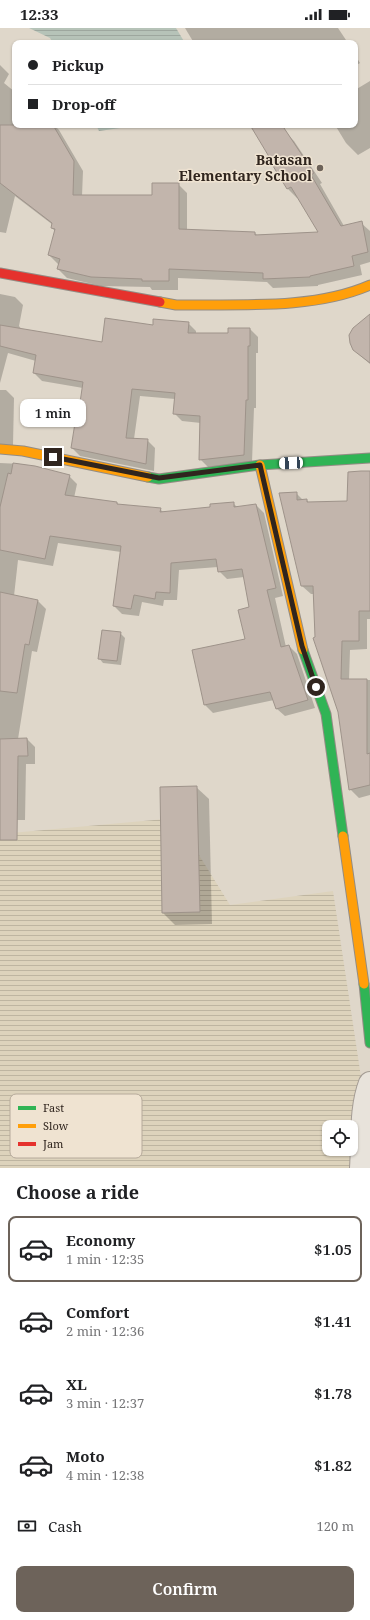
<!DOCTYPE html>
<meta charset="utf-8">
<style>
body{margin:0;font-family:"Noto Serif",serif;background:#f2f2f2;color:#202124;height:100vh;display:flex;flex-direction:column;font-size:15px;white-space:nowrap}
*{box-sizing:border-box;margin:0}
p{font-size:13px;color:#757577}
.icon{flex:none;width:22px;height:22px;fill:none;stroke:currentColor;stroke-width:2;stroke-linecap:round;stroke-linejoin:round}
.map{position:relative;height:1140px;overflow:hidden}
.panel{display:flex;flex-direction:column;background:#fff;flex:1}
.panel>*{flex:none}
.top-card{position:absolute;left:12px;top:12px;width:346px;height:88px;border-radius:8px;box-shadow:0 1px 3px #0004;display:grid;align-content:center;height:88px;padding:0 16px;background:#fff}
.fabs{position:absolute;left:322px;top:1092px;display:grid;gap:8px}
.fabs a{display:grid;place-items:center;width:36px;height:36px;border-radius:8px;background:#fff;box-shadow:0 1px 3px #0004;font-size:20px}
.end{position:absolute;width:18px;height:18px;margin:-9px;border:5px solid #30251e;background:#fff;box-shadow:0 0 0 2px #fff}
.from{border-radius:50%}
.bubble{position:absolute;height:28px;border-radius:8px;background:#fff;box-shadow:0 1px 3px #0004;font-size:13px;font-weight:600;line-height:28px;text-align:center}
.car{position:absolute;width:12px;height:24px;margin:-12px -6px;border-radius:5px;box-shadow:0 0 3px 1px #0007;background:linear-gradient(#fff 24%,#345 0 40%,#fff 0 76%,#345 0 86%,#fff 0)}
.top-card b{display:flex;align-items:center;gap:14px;height:38px;font-size:15px}
.top-card b+b{border-top:1px solid #e0e0e0}
.top-card i{width:10px;height:10px;background:#202124}
ul{padding:0;list-style:none}
li{display:flex;align-items:center;gap:12px;height:66px;margin:0 8px 6px;padding:0 8px;border:2px solid transparent;border-radius:8px}
li div{flex:1}
li b{display:block;font-size:15px}
li em{font-style:normal;font-weight:600}
li.active{border-color:#6d635a}
li>.icon{width:36px;height:36px;stroke-width:1.5}
h2{padding:0 16px;font-size:18px;line-height:48px}
.pay{display:flex;align-items:center;gap:10px;height:44px;padding:0 16px;font-size:15px}
.pay p{margin-inline-start:auto}
.action{display:flex;gap:8px;margin-top:auto;padding:8px 16px}
.action a{flex:1;height:46px;border-radius:8px;background:#6d635a;color:#fff;font-size:16px;font-weight:600;line-height:46px;text-align:center}
.status{display:flex;justify-content:space-between;align-items:center;height:28px;padding:0 20px;background:#fff;direction:ltr}
.status svg{height:11px;fill:currentColor}
.map>svg:first-child{display:block}
</style>
<div class="status"><b>12:33</b><svg viewBox="0 0 49 12"><path d="M0 12V9h3v3zM5 12V6h3v6zM10 12V3h3v9zM15 12V0h3v12zM26 1h20v11H26zM47 4h2v5h-2z"/></svg></div>
<div class="map">
<svg width="370" height="1140" viewBox="0 0 370 1140">
<defs>
<pattern id="farmland-rules" width="6" height="5" patternUnits="userSpaceOnUse"><rect width="6" height="5" fill="#ddd3bc"/><path d="M0 2.5h6" fill="none" stroke="#beb5a1"/></pattern>
<pattern id="water-rules" width="6" height="5" patternUnits="userSpaceOnUse"><rect width="6" height="5" fill="#b6c3b8"/><path d="M0 2.5h6" fill="none" stroke="#9da79e"/></pattern>
</defs>
<rect width="100%" height="100%" fill="#dfd7ca"/>
<path fill="url(#farmland-rules)" fill-rule="evenodd" d="M176,790L230,877L333,863L370,1109V1140H0V806ZM329,1099H351V1121H329Z"/>
<g fill="url(#water-rules)">
<polygon points="29,0 176,0 185,15 53,15 50,10"/>
<polygon points="96,97 142,97 99,103"/>
</g>
<g fill="#0003">
<polygon points="185,0 338,0 348,15 194,15"/>
<polygon points="355,27 360,35 355,38"/>
<polygon points="0,37 9,46 4,55 15,64 15,97 54,97 59,102 83,143 82,168 153,168 178,156 187,165 187,202 255,205 257,207 319,205 298,169 297,170 288,161 263,117 285,104 294,113 322,155 320,156 344,198 361,195 370,203 370,234 360,237 362,247 318,257 318,258 273,260 267,254 178,250 178,262 152,262 150,259 101,258 67,250 58,241 59,237 49,227 55,203 52,200 53,197 15,168 6,205 0,204"/>
<polygon points="370,53 370,120 358,127 346,115 335,97 355,97 355,62"/>
<polygon points="0,266 15,269 23,277 19,298 22,302 103,315 154,298 188,295 196,303 196,306 229,306 250,301 258,309 258,325 256,325 256,380 254,380 252,434 208,439 200,431 201,395 182,393 174,385 175,371 140,368 134,411 147,412 155,420 154,443 80,428 72,420 78,397 83,360 42,353 34,345 36,333 8,325 0,355"/>
<polygon points="370,294 370,336 354,322"/>
<polygon points="0,362 6,362 14,370 13,417 0,420"/>
<polygon points="0,435 21,436 69,448 77,456 74,470 117,475 119,477 160,481 164,485 212,480 233,475 238,480 256,477 264,485 283,568 275,570 286,619 289,618 297,626 315,680 285,688 277,681 274,672 213,685 205,677 247,611 250,580 244,549 227,551 219,543 218,539 179,542 177,572 164,572 163,578 142,574 139,588 122,586 114,578 121,524 58,515 53,538 18,532 14,568 38,573 46,581 37,624 32,623 18,711 27,711 35,719 35,736 26,736 25,792 0,792"/>
<polygon points="370,445 370,591 367,591 367,621 350,622 349,652 370,652 370,767 359,770 350,761 339,684 316,610 315,566 311,566 302,558 296,465 303,472 307,472 309,475 348,474"/>
<polygon points="120,605 125,610 121,637 103,635 99,630"/>
<polygon points="196,759 209,771 212,896 175,897 163,885"/>
</g>
<g fill="#c2b5ac" stroke="#9e938a">
<polygon points="0,97 53,97 74,133 73,167 152,167 152,155 179,155 179,201 255,204 255,207 318,204 291,159 287,161 273,138 274,137 250,97 282,97 314,145 311,147 341,198 362,193 368,224 352,228 354,238 310,248 310,249 263,251 263,245 169,241 169,253 142,253 142,251 91,249 57,241 60,231 48,227 55,201 51,200 52,195 0,155"/>
<polygon points="370,286 370,335 353,322 350,315 349,307 353,300"/>
<polygon points="105,290 153,297 153,291 189,294 188,305 228,305 228,300 250,300 250,318 248,318 248,372 246,372 244,427 199,432 200,388 173,386 175,365 132,361 126,410 148,411 146,436 71,420 75,395 77,395 83,354 33,345 36,327 0,318 0,297 102,314"/>
<polygon points="13,435 35,438 70,447 65,467 117,474 117,476 161,480 160,484 210,479 210,476 234,474 234,479 256,476 276,560 267,562 281,619 289,617 308,672 276,681 270,664 204,677 192,622 245,611 238,582 249,579 242,541 218,544 216,531 171,535 170,565 156,564 155,571 134,567 131,581 113,578 121,518 50,508 45,531 0,522 0,479 8,445 11,446"/>
<polygon points="361,443 370,443 370,583 359,583 359,613 342,613 341,651 367,651 367,726 370,725 370,757 349,762 338,684 313,610 315,609 313,558 301,558 279,465 297,464 297,472 307,471 307,474 347,473 348,444"/>
<polygon points="0,564 38,572 29,617 25,616 17,665 0,663"/>
<polygon points="102,602 121,604 117,633 98,631"/>
<polygon points="27,710 28,728 18,728 17,812 0,812 0,711"/>
<polygon points="197,758 200,884 162,885 160,759"/>
</g>
<g fill="none" stroke-linecap="round" stroke-linejoin="round">
<g stroke="#a49c94" stroke-width="24">
<path id="street" d="M361,1140C363,1112 360,1081 370,1055"/>
</g>
<g stroke="#938c84" stroke-width="11">
<g id="fast">
<polyline points="148,449 159,451 260,437 370,430"/>
<polyline points="303,622 326,686 343,808"/>
<polyline points="364,956 370,1015"/>
</g>
</g>
<g stroke="#938c84" stroke-width="11">
<g id="slow">
<path d="M160,274L176,277C238,276 313,282 370,257"/>
<polyline points="0,421 23,423 148,449"/>
<polyline points="260,437 303,622"/>
<polyline points="343,808 364,956"/>
</g>
</g>
<g stroke="#938c84" stroke-width="11">
<polyline id="jam" points="0,245 160,274"/>
</g>
<use href="#street" stroke="#e8e3db" stroke-width="22"/>
<use href="#fast" stroke="#30b455" stroke-width="9"/>
<use href="#slow" stroke="#ff9f0a" stroke-width="9"/>
<use href="#jam" stroke="#e5322d" stroke-width="9"/>
</g>
<g fill="none" stroke-linecap="round" stroke-linejoin="round">
<polyline stroke="#30251e" stroke-width="5" points="53,429 159,450 260,437 302,618 316,659"/>
</g>
<circle fill="#6d635a" stroke="#efe3d1" stroke-width="1.5" cx="320" cy="140" r="4"/>
<g text-anchor="middle" stroke-width="3" stroke-linejoin="round" paint-order="stroke">
<g font-size="14" font-weight="bold" fill="#30251e" stroke="#efe3d1" text-anchor="end">
<text x="312" y="137">Batasan<tspan x="312" dy="16">Elementary School</tspan></text>
</g>
</g>
<rect x="10" y="1066" width="132" height="64" rx="6" fill="#efe3d1" stroke="#b6aa9b" stroke-width="1"/>
<rect x="18" y="1078" width="18" height="4" fill="#30b455"/>
<rect x="18" y="1096" width="18" height="4" fill="#ff9f0a"/>
<rect x="18" y="1114" width="18" height="4" fill="#e5322d"/>
<g font-size="11" fill="#30251e">
<text x="43" y="1084">Fast</text>
<text x="43" y="1102">Slow</text>
<text x="43" y="1120">Jam</text>
</g>
</svg>
<div class="fabs">
<a><svg class="icon" aria-label="locate" viewBox="0 0 24 24"><circle cx="12" cy="12" r="6"/><path d="M12 2v4M12 18v4M2 12h4M18 12h4"/></svg></a>
</div>
<i class="end from" style="left:316px;top:659px"></i>
<i class="end" style="left:53px;top:429px"></i>
<div class="bubble" style="left:20px;top:371px;width:66px">1 min</div>
<i class="car" style="left:291px;top:435px;rotate:267deg"></i>
<div class="top-card">
<b><i class="from"></i>Pickup</b>
<b><i></i>Drop-off</b>
</div>
</div>
<section class="panel">
<h2>Choose a ride</h2>
<ul>
<li class="active"><svg class="icon" aria-label="car" viewBox="0 0 24 24"><path d="M5 17H2v-5l4-1 3-4h7l3 4 3 1v5h-3M9 17h6M6 11h13"/><circle cx="7" cy="17" r="2"/><circle cx="17" cy="17" r="2"/></svg><div><b>Economy</b><p>1 min · 12:35</p></div><em>$1.05</em></li>
<li><svg class="icon" aria-label="car" viewBox="0 0 24 24"><path d="M5 17H2v-5l4-1 3-4h7l3 4 3 1v5h-3M9 17h6M6 11h13"/><circle cx="7" cy="17" r="2"/><circle cx="17" cy="17" r="2"/></svg><div><b>Comfort</b><p>2 min · 12:36</p></div><em>$1.41</em></li>
<li><svg class="icon" aria-label="car" viewBox="0 0 24 24"><path d="M5 17H2v-5l4-1 3-4h7l3 4 3 1v5h-3M9 17h6M6 11h13"/><circle cx="7" cy="17" r="2"/><circle cx="17" cy="17" r="2"/></svg><div><b>XL</b><p>3 min · 12:37</p></div><em>$1.78</em></li>
<li><svg class="icon" aria-label="car" viewBox="0 0 24 24"><path d="M5 17H2v-5l4-1 3-4h7l3 4 3 1v5h-3M9 17h6M6 11h13"/><circle cx="7" cy="17" r="2"/><circle cx="17" cy="17" r="2"/></svg><div><b>Moto</b><p>4 min · 12:38</p></div><em>$1.82</em></li>
</ul>
<div class="pay"><svg class="icon" aria-label="cash" viewBox="0 0 24 24"><path d="M3 7h18v10H3z"/><circle cx="12" cy="12" r="2"/></svg>Cash<p>120 m</p></div>
<div class="action"><a>Confirm</a></div>
</section>
